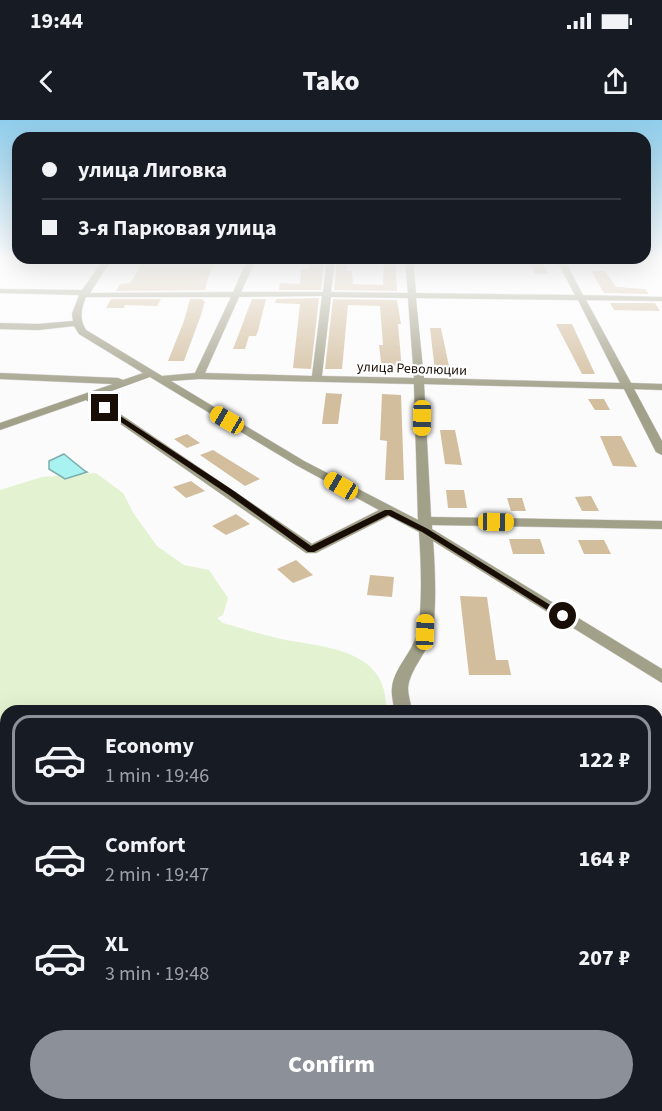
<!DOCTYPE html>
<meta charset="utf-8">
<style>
body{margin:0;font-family:"Source Sans 3",sans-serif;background:#20242c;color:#f1f3f6;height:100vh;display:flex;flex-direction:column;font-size:22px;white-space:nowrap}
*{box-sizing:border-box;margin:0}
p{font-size:20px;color:#9ea1a6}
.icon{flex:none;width:33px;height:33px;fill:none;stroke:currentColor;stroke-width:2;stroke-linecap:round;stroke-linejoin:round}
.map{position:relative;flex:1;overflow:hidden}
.panel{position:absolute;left:0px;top:585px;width:663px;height:406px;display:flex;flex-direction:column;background:#171b24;border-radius:18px 18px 0 0;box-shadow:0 6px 24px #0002}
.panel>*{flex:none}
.guide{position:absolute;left:12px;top:12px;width:639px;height:132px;border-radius:18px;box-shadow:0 6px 24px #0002;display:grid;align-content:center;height:132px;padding:0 30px;background:#171b24}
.end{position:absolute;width:27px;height:27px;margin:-14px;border:8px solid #190e06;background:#fff;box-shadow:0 0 0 3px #fff}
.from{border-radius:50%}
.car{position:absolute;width:18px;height:36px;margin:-18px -9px;border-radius:8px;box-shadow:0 0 4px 2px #0007;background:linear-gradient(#f5c518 24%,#345 0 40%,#f5c518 0 76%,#345 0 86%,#f5c518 0)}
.guide b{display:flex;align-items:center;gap:21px;height:57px;font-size:22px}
.guide b+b{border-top:2px solid #363941}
.guide i{width:15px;height:15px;background:#f1f3f6}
ul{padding:10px 0 0;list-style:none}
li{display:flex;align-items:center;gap:18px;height:90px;margin:0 12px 9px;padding:0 18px;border:3px solid transparent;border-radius:18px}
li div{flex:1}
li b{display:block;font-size:22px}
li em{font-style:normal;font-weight:800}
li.on{border-color:#8c9099}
li>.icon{width:54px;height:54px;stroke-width:1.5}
.primary-button{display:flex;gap:12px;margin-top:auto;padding:12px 30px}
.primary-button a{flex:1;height:69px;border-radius:36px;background:#8c9099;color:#fff;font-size:24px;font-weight:800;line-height:69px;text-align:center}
.status{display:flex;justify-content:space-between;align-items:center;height:42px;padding:0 30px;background:#171b24;direction:ltr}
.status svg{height:16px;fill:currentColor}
header{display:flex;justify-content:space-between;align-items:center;height:78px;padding:0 30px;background:#171b24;font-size:27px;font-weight:800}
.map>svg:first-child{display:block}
</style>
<div class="status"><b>19:44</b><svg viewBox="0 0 49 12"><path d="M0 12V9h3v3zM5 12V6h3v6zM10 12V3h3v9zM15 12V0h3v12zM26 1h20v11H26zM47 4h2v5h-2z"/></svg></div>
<header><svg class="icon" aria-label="back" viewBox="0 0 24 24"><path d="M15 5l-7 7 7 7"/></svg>Tako<svg class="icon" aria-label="share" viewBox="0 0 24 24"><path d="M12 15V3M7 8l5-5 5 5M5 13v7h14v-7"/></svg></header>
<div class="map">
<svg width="662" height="991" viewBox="0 0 662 991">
<rect width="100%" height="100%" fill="#fbfbfb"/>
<g fill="#e3f2d0">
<path d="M96,353L123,373L134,394L157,426L184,445L209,450L228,478L223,495L217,498L223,503C244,509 265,516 286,520C330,528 389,531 386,591H6V628H0V370L42,357Z"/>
<polygon points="71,986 456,986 457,991 69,991"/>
</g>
<polygon fill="#a9f2f2" stroke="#7eaeab" stroke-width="1.5" points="64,334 85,351 87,352 65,359 49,349 49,341"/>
<g fill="#d2bd9d">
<polygon points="204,139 217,139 208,158 205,170 116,171 120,164 130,163 142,144 201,144"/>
<polygon points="384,139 395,139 397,171 334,170 337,142 348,142 347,151 352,151 353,164 383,165"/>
<polygon points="528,139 540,139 548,154 535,154"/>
<polygon points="309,142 324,142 321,170 279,170 280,163 300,164 301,149 309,149"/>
<polygon points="591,151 605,151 616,167 645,169 649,174 604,173"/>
<polygon points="319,178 311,249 293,248 300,184 275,183 276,179"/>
<polygon points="111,179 161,179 157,186 125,185 124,188 106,188"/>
<polygon points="190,179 203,179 203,181 205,181 201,195 184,241 168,241 184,201"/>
<polygon points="252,179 266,179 258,211 256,216 249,216 245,229 233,229"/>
<polygon points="333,179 397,180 401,204 398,204 402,251 382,250 379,225 383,225 380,186 348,185 342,249 325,249"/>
<polygon points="610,183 655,183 660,191 614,190"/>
<polygon points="556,204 572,204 595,254 582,254"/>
<polygon points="430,208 441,208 450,251 435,251"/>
<polygon points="326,273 342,274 338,304 322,304"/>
<polygon points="382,274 401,275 404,360 385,360 387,321 380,320"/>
<polygon points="588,279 604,279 610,290 595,290"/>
<polygon points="440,310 455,310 462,345 445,344"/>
<polygon points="187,314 200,323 187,328 174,319"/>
<polygon points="600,316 621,316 637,347 613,346"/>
<polygon points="213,330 247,351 260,359 245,366 200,335"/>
<polygon points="191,361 205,371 186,378 173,367"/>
<polygon points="446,370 464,370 467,388 448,388"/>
<polygon points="591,376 599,391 582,391 575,377"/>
<polygon points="507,378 522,378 526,391 511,391"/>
<polygon points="236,394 250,404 226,415 212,406"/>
<polygon points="509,419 540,419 545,434 513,434"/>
<polygon points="578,420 604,420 611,434 584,434"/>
<polygon points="296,440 313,455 293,463 277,449"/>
<polygon points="370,455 394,457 392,477 367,475"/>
<polygon points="460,476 487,477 496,540 508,540 511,555 469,555"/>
</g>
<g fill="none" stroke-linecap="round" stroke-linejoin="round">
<g stroke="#d7d5d4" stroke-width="1">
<polygon id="service" points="79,986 91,986 89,991 77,991"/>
</g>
<g stroke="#d7d5d4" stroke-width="1">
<g id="minor">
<path d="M104,139H112L90,173L233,172L248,139H256L241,172H323L327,139H335L331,172L408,173L405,139H413L416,173L575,175L556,139H564L583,175L662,177V181L586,180L631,263L662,264V270L634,269L662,321V335L656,332L624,269L424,264L431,397L662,401V409L432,405V409L662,549V563L433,421C435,445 437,491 432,513C428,533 410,548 408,568C408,575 411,584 412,591H394C394,584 391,575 392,568C394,548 412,533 417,514C423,489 421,439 419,412L389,396L316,433H306L86,280L0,310V303L113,264L0,259V253L118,258L123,260L143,253L79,214L74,206L38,210L0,209V203L38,204L73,201L72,194L79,175L0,173V169L82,170ZM322,176L312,256L205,253L239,177ZM86,177H231L195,253L162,256L86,210C79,199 81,189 86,177ZM331,177L408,178L414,258L322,256ZM416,178L578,180L620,263L424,258ZM150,257L296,345L379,390L312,424L95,277ZM199,259L414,264L418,400L304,341L171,261Z"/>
<rect x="657" y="639" width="5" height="14"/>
<polygon points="498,986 524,986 525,991 499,991"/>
</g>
</g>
<use href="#service" fill="#a1a089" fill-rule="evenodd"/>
<use href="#minor" fill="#a1a089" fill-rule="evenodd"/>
</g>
<linearGradient id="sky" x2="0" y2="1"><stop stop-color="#8fcdec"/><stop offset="0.5" stop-color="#fdfdfd"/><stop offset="1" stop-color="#fdfdfd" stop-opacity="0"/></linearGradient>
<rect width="662" height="277" fill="url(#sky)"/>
<polygon fill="#190e06" points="105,286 234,371 311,426 385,390 391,390 428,409 568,496 560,498 422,412 388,395 314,432 308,432 229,375 103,290"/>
<g text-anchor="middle" stroke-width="4.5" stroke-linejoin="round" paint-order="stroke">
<g font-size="14" fill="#190e06" stroke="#fff">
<text transform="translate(412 248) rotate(2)" y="5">улица Революции</text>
</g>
</g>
</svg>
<i class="end from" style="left:563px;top:496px"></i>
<i class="end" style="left:105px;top:288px"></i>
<i class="car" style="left:422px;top:298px;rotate:181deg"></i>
<i class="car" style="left:227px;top:300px;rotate:300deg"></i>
<i class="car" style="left:341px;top:366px;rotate:300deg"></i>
<i class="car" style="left:496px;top:402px;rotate:91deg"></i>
<i class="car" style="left:425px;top:512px;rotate:2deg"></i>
<div class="guide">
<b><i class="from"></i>улица Лиговка</b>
<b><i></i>3-я Парковая улица</b>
</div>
<section class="panel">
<ul>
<li class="on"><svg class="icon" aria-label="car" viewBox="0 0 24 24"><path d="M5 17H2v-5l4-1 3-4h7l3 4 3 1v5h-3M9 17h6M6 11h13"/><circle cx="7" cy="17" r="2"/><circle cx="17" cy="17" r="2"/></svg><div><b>Economy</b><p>1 min · 19:46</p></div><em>122 ₽</em></li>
<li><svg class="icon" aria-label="car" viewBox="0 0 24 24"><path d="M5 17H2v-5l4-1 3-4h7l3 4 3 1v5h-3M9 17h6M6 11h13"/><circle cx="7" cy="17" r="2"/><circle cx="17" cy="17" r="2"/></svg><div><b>Comfort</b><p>2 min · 19:47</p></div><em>164 ₽</em></li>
<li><svg class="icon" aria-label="car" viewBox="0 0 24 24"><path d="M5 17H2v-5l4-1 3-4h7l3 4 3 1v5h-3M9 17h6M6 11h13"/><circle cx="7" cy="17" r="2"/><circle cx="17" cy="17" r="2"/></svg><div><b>XL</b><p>3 min · 19:48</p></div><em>207 ₽</em></li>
</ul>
<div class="primary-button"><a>Confirm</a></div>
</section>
</div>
